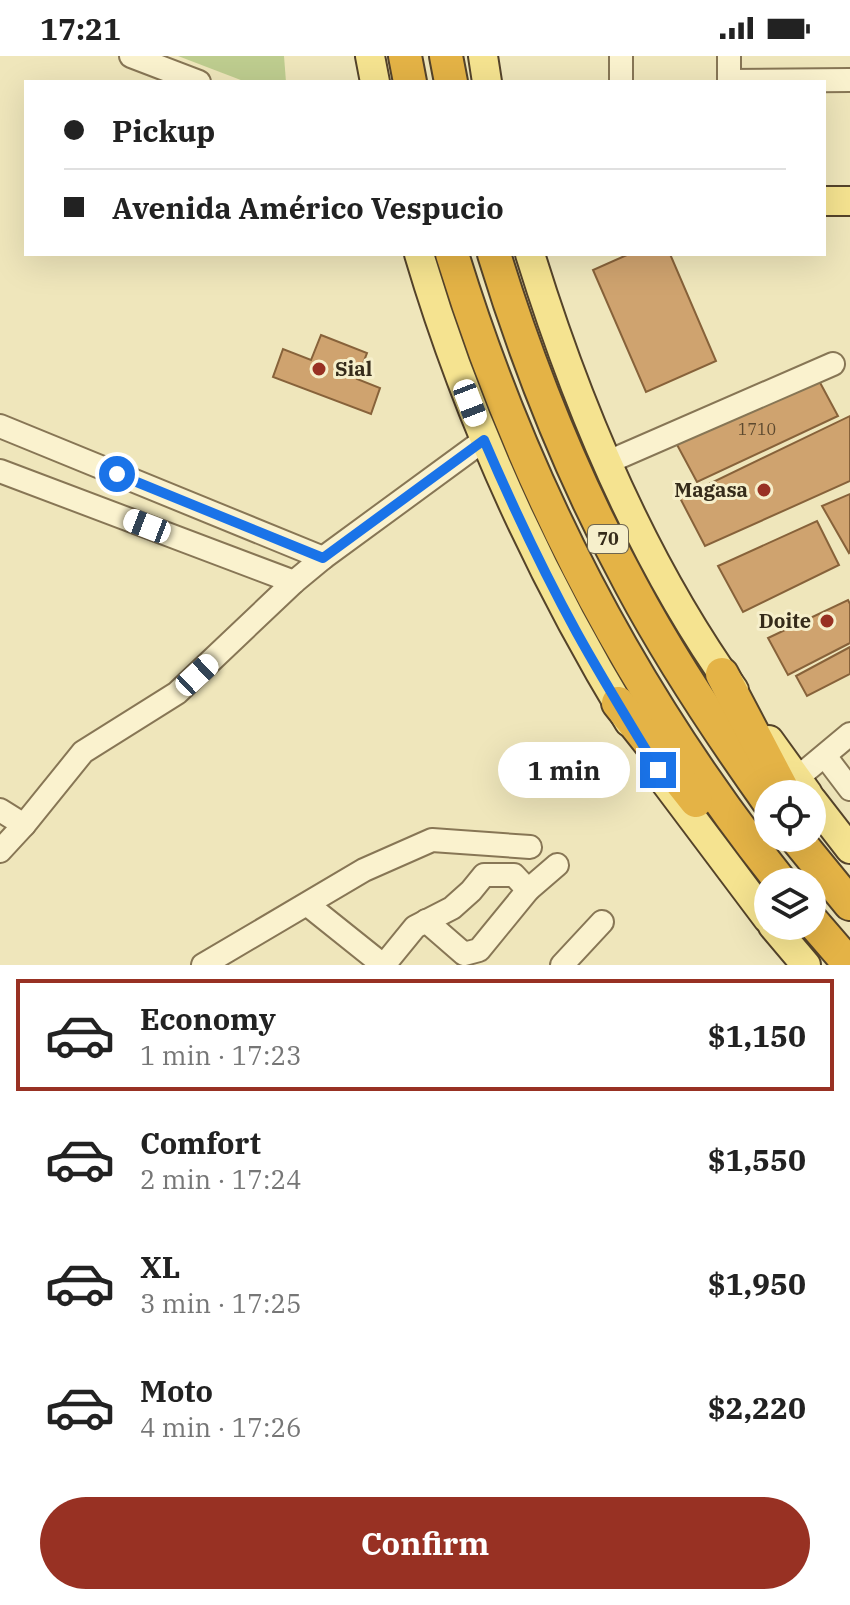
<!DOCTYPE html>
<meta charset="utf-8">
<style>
body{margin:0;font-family:"IBM Plex Serif",serif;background:#f2f2f2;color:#222;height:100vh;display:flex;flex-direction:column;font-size:30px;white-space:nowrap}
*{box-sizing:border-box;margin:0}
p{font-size:26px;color:#767676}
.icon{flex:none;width:44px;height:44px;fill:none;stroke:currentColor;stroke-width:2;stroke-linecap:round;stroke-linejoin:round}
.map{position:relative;height:909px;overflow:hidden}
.panel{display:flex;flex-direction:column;background:#fff;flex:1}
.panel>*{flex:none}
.guide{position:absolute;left:24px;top:24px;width:802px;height:176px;border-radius:0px;box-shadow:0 8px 32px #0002;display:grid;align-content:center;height:176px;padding:0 40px;background:#fff}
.tools{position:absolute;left:754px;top:724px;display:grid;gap:16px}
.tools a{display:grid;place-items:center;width:72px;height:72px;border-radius:50%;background:#fff;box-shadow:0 8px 32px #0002;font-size:40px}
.end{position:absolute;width:36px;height:36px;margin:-18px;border:10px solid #1a73e8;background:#fff;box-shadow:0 0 0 4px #fff}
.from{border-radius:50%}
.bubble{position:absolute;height:56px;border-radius:28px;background:#fff;box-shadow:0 8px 32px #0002;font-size:26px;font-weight:800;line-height:56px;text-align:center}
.car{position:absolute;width:24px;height:48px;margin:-24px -12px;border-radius:10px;box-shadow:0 0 6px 2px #0007;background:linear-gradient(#fff 24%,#345 0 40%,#fff 0 76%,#345 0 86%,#fff 0)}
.guide b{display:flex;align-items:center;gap:28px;height:76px;font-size:30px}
.guide b+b{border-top:2px solid #e0e0e0}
.guide i{width:20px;height:20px;background:#222}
ul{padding:14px 0 0;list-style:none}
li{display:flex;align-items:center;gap:24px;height:112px;margin:0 16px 12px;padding:0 24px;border:4px solid transparent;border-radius:0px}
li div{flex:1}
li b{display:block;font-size:30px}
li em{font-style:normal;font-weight:800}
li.current{border-color:#983123}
li>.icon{width:72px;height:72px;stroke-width:1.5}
.button{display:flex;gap:16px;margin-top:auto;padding:16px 40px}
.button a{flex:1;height:92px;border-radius:48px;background:#983123;color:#fff;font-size:32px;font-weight:800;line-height:92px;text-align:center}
.status{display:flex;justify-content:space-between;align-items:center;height:56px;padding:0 40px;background:#fff;direction:ltr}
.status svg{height:22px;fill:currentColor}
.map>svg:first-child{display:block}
</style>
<div class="status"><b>17:21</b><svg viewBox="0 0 49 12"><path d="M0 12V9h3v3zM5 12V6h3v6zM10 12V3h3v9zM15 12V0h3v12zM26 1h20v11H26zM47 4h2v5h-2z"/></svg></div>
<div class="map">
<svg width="850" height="909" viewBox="0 0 850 909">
<rect width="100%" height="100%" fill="#efe6bb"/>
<polygon fill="#becd8f" points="178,0 284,0 286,26 246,26"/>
<g fill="#cfa36f" stroke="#87623a" stroke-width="2">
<polygon points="629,198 670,198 716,305 646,336 593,214"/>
<polygon points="321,279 367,297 357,323 380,332 371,358 273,321 283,293 311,304"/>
<polygon points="817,321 838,360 697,426 675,385"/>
<polygon points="850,360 850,425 705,490 680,442"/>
<polygon points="850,438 850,496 849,497 822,450"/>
<polygon points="817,465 839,509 743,556 718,510"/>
<polygon points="848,544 850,548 850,587 788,619 768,582"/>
<polygon points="850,591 850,618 807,640 796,620"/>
</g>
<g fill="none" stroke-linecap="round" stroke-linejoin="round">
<g stroke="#877655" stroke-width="26">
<g id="minor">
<polyline points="131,0 199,26"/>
<polyline points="729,25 850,24"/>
<polyline points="621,26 621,0"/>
<polyline points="729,26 729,0"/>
<polyline points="0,370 323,502"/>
<polyline points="608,406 833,308"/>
<polyline points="0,415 294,526"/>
<polyline points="825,700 850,733"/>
<polyline points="796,723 850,678"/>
<polyline points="0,754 24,769"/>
<polyline points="0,795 24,769 83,696 177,637 294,526 323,502 484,384"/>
<polyline points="308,849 383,909"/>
<polyline points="426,865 464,898 479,894 528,834 557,809"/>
<polyline points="203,909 364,814 432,784 530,791"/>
<polyline points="384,909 415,871 452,852 471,835 484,819 514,819 528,834"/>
<polyline points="562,909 602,866"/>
</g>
</g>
<g stroke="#54432a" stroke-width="32">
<g id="major">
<polyline points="370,0 375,26"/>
<polyline points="483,0 487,26"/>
<polyline points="824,145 850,145"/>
<path d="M419,198C468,363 540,519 629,666"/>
<path d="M530,198C577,350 641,504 734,634"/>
<polyline points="769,684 808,738"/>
<polyline points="665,726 768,863"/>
<polyline points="812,744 850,793"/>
<polyline points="773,870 806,909"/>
</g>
</g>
<g stroke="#54432a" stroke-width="36">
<g id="highway">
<polyline points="405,0 410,26"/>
<polyline points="446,0 451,26"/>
<path d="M452,198C522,426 632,639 781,826"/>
<path d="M494,198C529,312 574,424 631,529C671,604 719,676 768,745"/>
<polyline points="722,618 785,738"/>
<polyline points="618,647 696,745"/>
<polyline points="796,782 850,848"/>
<polyline points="812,865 850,909"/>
</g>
</g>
<use href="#minor" stroke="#faf2ce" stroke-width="22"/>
<use href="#major" stroke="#f5e390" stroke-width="28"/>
<use href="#highway" stroke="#e4b346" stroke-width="32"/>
</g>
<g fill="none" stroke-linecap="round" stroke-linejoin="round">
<path stroke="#1a73e8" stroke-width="10" d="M117,418L323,502L484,384C512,449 543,515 577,577C603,624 631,669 658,714"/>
</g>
<g fill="#983123" stroke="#f6efcb" stroke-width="3">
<circle cx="319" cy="313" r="8"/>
<circle cx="764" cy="434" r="8"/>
<circle cx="827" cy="565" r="8"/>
</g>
<g text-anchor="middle" stroke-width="6" stroke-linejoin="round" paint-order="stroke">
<g font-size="16" fill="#5c492f">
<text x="757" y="379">1710</text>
</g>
<rect fill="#f6efcb" stroke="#6f664f" stroke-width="2" x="588" y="469" width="40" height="28" rx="6"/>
<g font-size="18" font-weight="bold" fill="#352b1a">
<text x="608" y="489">70</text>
</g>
<g font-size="20" font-weight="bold" fill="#352b1a" stroke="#f6efcb" text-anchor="end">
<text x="335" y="320" text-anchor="start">Sial</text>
<text x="748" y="441">Magasa</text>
<text x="811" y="572">Doite</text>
</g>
</g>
</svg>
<div class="tools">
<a><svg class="icon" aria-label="locate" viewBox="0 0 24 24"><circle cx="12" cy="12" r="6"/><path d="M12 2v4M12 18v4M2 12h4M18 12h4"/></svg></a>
<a><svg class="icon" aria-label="layers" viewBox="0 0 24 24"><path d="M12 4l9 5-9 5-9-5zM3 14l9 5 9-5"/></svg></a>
</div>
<i class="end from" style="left:117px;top:418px"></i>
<i class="end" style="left:658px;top:714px"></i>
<div class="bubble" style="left:498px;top:686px;width:132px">1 min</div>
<i class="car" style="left:470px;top:347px;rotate:159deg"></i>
<i class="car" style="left:147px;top:470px;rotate:291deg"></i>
<i class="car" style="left:197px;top:619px;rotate:47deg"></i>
<div class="guide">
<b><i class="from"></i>Pickup</b>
<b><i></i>Avenida Américo Vespucio</b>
</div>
</div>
<section class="panel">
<ul>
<li class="current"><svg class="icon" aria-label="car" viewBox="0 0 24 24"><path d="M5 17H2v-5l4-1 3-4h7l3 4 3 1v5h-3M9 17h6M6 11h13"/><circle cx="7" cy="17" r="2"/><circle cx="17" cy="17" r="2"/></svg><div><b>Economy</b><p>1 min · 17:23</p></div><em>$1,150</em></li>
<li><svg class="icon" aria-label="car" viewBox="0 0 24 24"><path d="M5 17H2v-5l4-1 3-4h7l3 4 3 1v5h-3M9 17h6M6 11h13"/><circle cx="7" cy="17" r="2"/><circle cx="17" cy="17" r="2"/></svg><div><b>Comfort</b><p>2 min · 17:24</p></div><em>$1,550</em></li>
<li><svg class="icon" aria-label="car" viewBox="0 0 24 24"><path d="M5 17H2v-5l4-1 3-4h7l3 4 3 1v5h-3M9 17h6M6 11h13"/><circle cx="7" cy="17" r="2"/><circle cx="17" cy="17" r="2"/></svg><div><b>XL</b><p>3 min · 17:25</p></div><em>$1,950</em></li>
<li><svg class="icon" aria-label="car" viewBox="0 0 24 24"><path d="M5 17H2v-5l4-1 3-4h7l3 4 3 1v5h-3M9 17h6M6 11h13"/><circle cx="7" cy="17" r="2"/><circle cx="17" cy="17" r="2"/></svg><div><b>Moto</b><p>4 min · 17:26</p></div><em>$2,220</em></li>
</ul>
<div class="button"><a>Confirm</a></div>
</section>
